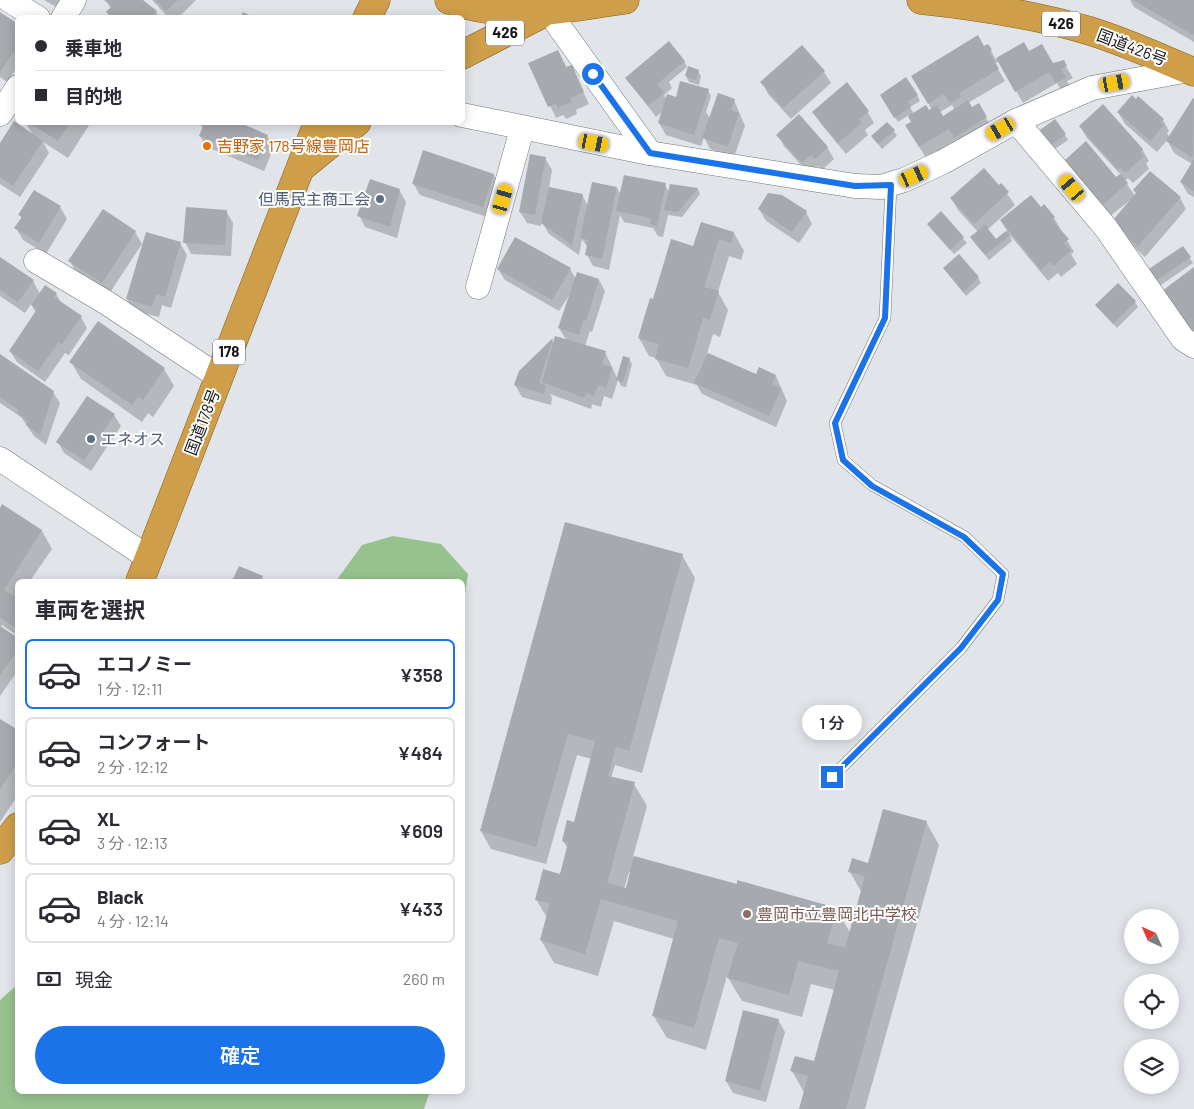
<!DOCTYPE html>
<html lang="ja">
<meta charset="utf-8">
<style>
body{margin:0;font-family:Barlow,"Noto Sans JP",sans-serif;background:#f2f2f3;color:#2b2b33;height:100vh;display:flex;flex-direction:column;font-size:19px;white-space:nowrap}
*{box-sizing:border-box;margin:0}
p{font-size:16px;color:#7c7c81}
.icon{flex:none;width:28px;height:28px;fill:none;stroke:currentColor;stroke-width:2;stroke-linecap:round;stroke-linejoin:round}
.map{position:relative;flex:1;overflow:hidden}
.sheet{position:absolute;left:15px;top:579px;width:450px;height:515px;display:flex;flex-direction:column;background:#fff;border-radius:8px;box-shadow:0 2px 12px #0003}
.sheet>*{flex:none}
.guide{position:absolute;left:15px;top:15px;width:450px;height:110px;border-radius:8px;box-shadow:0 2px 12px #0003;display:grid;align-content:center;height:110px;padding:0 20px;background:#fff}
.needle{width:32px;rotate:315deg}
.fabs{position:absolute;left:1124px;top:909px;display:grid;gap:10px}
.fabs a{display:grid;place-items:center;width:55px;height:55px;border-radius:50%;background:#fff;box-shadow:0 2px 12px #0003;font-size:25px}
.end{position:absolute;width:22px;height:22px;margin:-11px;border:6px solid #1a73e8;background:#fff;box-shadow:0 0 0 2px #fff}
.from{border-radius:50%}
.bubble{position:absolute;height:35px;border-radius:18px;background:#fff;box-shadow:0 2px 12px #0003;font-size:16px;font-weight:600;line-height:35px;text-align:center}
.car{position:absolute;width:15px;height:30px;margin:-15px -8px;border-radius:6px;box-shadow:0 0 4px 1px #0007;background:linear-gradient(#f5c518 24%,#345 0 40%,#f5c518 0 76%,#345 0 86%,#f5c518 0)}
.guide b{display:flex;align-items:center;gap:18px;height:48px;font-size:19px}
.guide b+b{border-top:1px solid #e1e1e2}
.guide i{width:12px;height:12px;background:#2b2b33}
ul{padding:0;list-style:none}
li{display:flex;align-items:center;gap:15px;height:70px;margin:0 10px 8px;padding:0 10px;border:2px solid #e1e1e2;border-radius:8px}
li div{flex:1}
li b{display:block;font-size:19px}
li em{font-style:normal;font-weight:600}
li.selected{border-color:#1a73e8}
li>.icon{width:45px;height:45px;stroke-width:1.5}
h2{padding:0 20px;font-size:22px;line-height:60px}
.pay{display:flex;align-items:center;gap:12px;height:55px;padding:0 20px;font-size:19px}
.pay p{margin-inline-start:auto}
.action{display:flex;gap:10px;margin-top:auto;padding:10px 20px}
.action a{flex:1;height:58px;border-radius:30px;background:#1a73e8;color:#fff;font-size:20px;font-weight:600;line-height:58px;text-align:center}
.map>svg:first-child{display:block}
</style>
<div class="map">
<svg width="1194" height="1109" viewBox="0 0 1194 1109">
<rect width="100%" height="100%" fill="#e1e5ea"/>
<g fill="#97c28f">
<polygon points="393,536 441,544 468,574 463,608 462,581 336,581 362,545"/>
<polygon points="17,985 18,1091 430,1091 424,1109 0,1109 0,1000"/>
</g>
<g fill="#0003" fill-rule="evenodd">
<polygon points="44,0 63,0 58,8"/>
<polygon points="106,0 141,0 156,12 160,18 111,18 108,12 111,9"/>
<polygon points="152,0 196,0 178,18 169,18"/>
<polygon points="1130,0 1194,1 1194,42 1134,7"/>
<polygon points="0,14 18,26 18,66 7,82 0,77"/>
<path d="M1024,44L1029,53L1052,64L1063,62L1073,78L1067,81L1072,89L1063,94L1057,83L1023,103L999,61L995,64L1005,81L968,103L972,109L978,105L993,129L962,149L956,140L926,158L907,126L913,122L909,115L898,122L884,101L917,95L920,101L910,107L914,114L929,112L932,110L913,76L988,45L996,60ZM952,105L955,110L943,118L940,112Z"/>
<polygon points="558,51 567,68 571,66 589,104 576,110 577,114 566,119 563,115 556,118 530,63"/>
<polygon points="684,61 687,67 669,82 672,88 664,95 667,100 708,90 711,96 706,112 710,118 734,100 745,126 734,157 710,149 704,137 701,146 666,135 659,123 663,111 656,117 627,78"/>
<polygon points="698,71 701,76 699,85 689,82 686,76"/>
<polygon points="824,72 831,83 791,119 768,94 762,82"/>
<polygon points="1193,100 1194,101 1194,197 1188,194 1181,182 1192,164 1174,153 1167,140 1157,152 1125,124 1118,112 1163,120 1169,131 1167,133 1170,138"/>
<polygon points="867,111 874,123 865,130 868,135 846,154 821,124 814,113"/>
<polygon points="25,122 91,122 68,158 43,142 49,153 20,197 0,184 0,145 33,135"/>
<polygon points="200,124 267,136 274,147 264,171 207,147 200,136 203,128"/>
<polygon points="1080,126 1142,149 1149,161 1146,163 1149,169 1133,183 1128,178 1125,181 1135,196 1180,198 1186,209 1145,257 1125,239 1134,197 1109,217 1087,191 1121,175 1087,138"/>
<polygon points="894,131 897,136 882,149 872,136"/>
<polygon points="778,135 827,147 834,159 822,170 818,166 809,174 784,146"/>
<polygon points="1065,135 1068,140 1055,149 1044,136"/>
<polygon points="545,158 552,170 549,188 582,195 588,206 617,188 621,195 665,185 669,192 671,186 698,189 700,194 682,217 668,215 663,237 658,236 653,228 624,222 620,215 609,270 593,266 587,255 588,248 582,239 579,255 549,234 542,222 541,226 527,223 520,212"/>
<polygon points="494,175 500,186 490,218 420,195 413,183"/>
<polygon points="1001,185 1015,205 987,230 996,241 1007,231 1001,221 1044,206 1054,218 1074,252 1071,254 1077,264 1061,277 1058,273 1048,281 1010,235 1012,241 989,260 975,243 978,232 958,210 952,199"/>
<polygon points="399,190 406,202 397,238 365,227 359,215"/>
<polygon points="34,192 60,207 67,219 46,254 23,240 16,228 22,219 20,215"/>
<polygon points="759,209 806,212 812,224 799,243 766,221"/>
<polygon points="103,211 135,232 142,244 109,294 76,273 70,261"/>
<polygon points="226,211 233,223 231,256 191,254 185,242"/>
<polygon points="941,213 967,243 954,254 928,224"/>
<polygon points="734,233 744,251 741,260 729,256 718,292 728,310 720,337 713,334 707,354 756,376 760,369 776,376 787,401 776,427 702,394 697,385 666,376 656,358 649,356 639,338 654,300 694,247"/>
<polygon points="180,243 187,255 171,308 162,305 159,317 134,311 127,299"/>
<polygon points="1183,248 1193,263 1158,287 1151,277"/>
<polygon points="0,259 33,281 40,294 56,294 62,304 81,317 87,328 69,355 65,353 45,382 17,362 10,351 36,313 31,304 25,313 0,296"/>
<polygon points="944,268 978,278 981,283 966,296"/>
<polygon points="498,269 570,269 576,279 599,280 605,291 592,332 590,331 585,346 605,352 618,380 629,359 632,364 626,387 621,386 618,380 612,399 604,396 601,407 592,404 591,409 550,394 552,398 551,405 522,397 515,385 552,340 554,343 567,341 559,328 572,291 559,311 505,280"/>
<polygon points="1135,302 1138,307 1117,328 1097,306"/>
<polygon points="0,357 53,392 60,403 46,445 34,436 21,417 0,403"/>
<polygon points="71,362 164,369 174,386 153,417 148,413 142,422 81,379"/>
<polygon points="114,415 121,426 91,471 64,453 58,442"/>
<polygon points="2,506 42,531 52,549 30,581 18,581 18,636 2,625 0,628 18,639 18,670 0,696 0,510"/>
<path d="M682,555L695,578L642,773L615,765L611,778L634,784L647,806L633,857L737,886L836,909L851,934L862,893L850,872L869,864L926,822L939,845L865,1109H801L805,1094L792,1071L815,1063L835,990L811,984L802,1017L742,1001L727,976L706,1050L667,1038L653,1015L674,939L614,921L598,976L554,963L541,940L547,918L536,899L560,875L568,849L563,841L575,823L592,759L577,755L546,864L491,849L481,831ZM629,872L631,873L627,890L624,889Z"/>
<polygon points="0,720 18,732 18,795 0,822"/>
<polygon points="778,1020 785,1032 766,1102 733,1093 726,1081"/>
</g>
<g fill="#a6a9ae">
<polygon points="104,0 143,0 157,11 152,18 113,18 106,12 112,6"/>
<polygon points="155,0 178,0 166,11"/>
<polygon points="1133,0 1194,0 1194,34 1193,35"/>
<polygon points="0,12 18,24 18,45 0,72"/>
<polygon points="243,12 255,18 240,18"/>
<polygon points="978,35 984,46 988,44 992,50 989,52 999,69 959,93 961,97 950,103 944,94 928,104 911,76"/>
<polygon points="669,41 685,61 657,84 664,93 648,106 625,78"/>
<polygon points="1024,42 1029,51 1042,44 1053,63 1064,60 1067,66 1061,69 1066,77 1056,83 1049,72 1015,92 996,58"/>
<polygon points="802,45 825,71 783,108 760,82"/>
<polygon points="558,50 566,67 572,65 584,92 570,98 572,102 558,108 556,104 548,107 528,63"/>
<polygon points="688,66 699,70 696,80 685,76"/>
<polygon points="906,77 918,95 908,101 911,107 894,118 880,95"/>
<polygon points="680,81 709,89 694,135 658,123 667,94 676,97"/>
<polygon points="847,82 869,111 859,119 862,123 838,143 812,112"/>
<polygon points="718,93 735,99 731,110 739,113 728,147 702,138"/>
<polygon points="1132,95 1136,99 1138,96 1164,119 1160,122 1164,125 1150,141 1117,112"/>
<polygon points="1193,98 1194,99 1193,158 1166,141"/>
<polygon points="968,100 972,107 979,103 987,117 954,138 949,129 919,147 905,125 911,122 908,116 926,105 929,110 937,105 943,116"/>
<polygon points="1103,104 1143,149 1140,152 1144,156 1125,173 1120,167 1118,170 1079,126"/>
<polygon points="799,114 828,147 815,159 811,155 802,163 776,135"/>
<polygon points="1055,119 1066,134 1051,145 1040,130"/>
<polygon points="14,121 43,141 13,186 0,177 0,143"/>
<polygon points="28,122 70,122 58,141"/>
<polygon points="200,122 238,122 268,135 258,160 199,136 203,126 199,124"/>
<polygon points="887,122 895,130 878,144 871,136"/>
<polygon points="1086,141 1116,177 1120,174 1128,183 1101,206 1064,166 1068,163 1065,160"/>
<polygon points="423,150 494,174 483,207 412,184"/>
<polygon points="530,154 546,157 535,215 519,212"/>
<polygon points="1194,159 1194,191 1180,182"/>
<polygon points="984,168 999,185 1001,183 1009,192 974,224 950,198"/>
<polygon points="1150,171 1181,197 1138,246 1116,228 1118,225 1113,220 1136,193 1133,190"/>
<polygon points="624,175 666,183 657,226 650,224 651,218 616,211"/>
<polygon points="370,179 400,189 390,227 357,216"/>
<polygon points="592,182 617,187 602,259 585,255 588,240 580,238"/>
<polygon points="670,184 698,188 678,212 664,210"/>
<polygon points="549,187 583,194 572,245 541,223"/>
<polygon points="34,190 61,206 39,243 14,228 22,217 18,215"/>
<polygon points="768,193 782,195 807,211 792,232 758,209"/>
<polygon points="1031,195 1041,207 1044,204 1055,217 1052,220 1069,239 1064,243 1071,251 1053,266 1050,262 1041,270 1000,220"/>
<polygon points="186,207 227,210 225,245 183,243"/>
<polygon points="103,209 136,231 102,283 68,261"/>
<polygon points="941,211 964,237 950,250 927,224"/>
<polygon points="701,222 734,232 731,243 719,239 704,287 719,291 710,320 703,318 688,368 655,359 659,344 638,338 650,298 653,299 671,239 693,246"/>
<polygon points="985,225 996,239 1006,231 1010,235 985,255 970,237"/>
<polygon points="146,232 181,242 165,297 156,294 152,307 126,299"/>
<polygon points="515,237 571,268 552,300 497,269"/>
<polygon points="1183,246 1191,257 1154,282 1146,271"/>
<polygon points="959,254 979,277 963,292 943,268"/>
<polygon points="0,257 34,280 18,302 0,290"/>
<polygon points="1194,267 1194,333 1162,291"/>
<polygon points="577,272 599,279 586,321 583,320 579,335 558,328"/>
<polygon points="1118,283 1136,301 1113,324 1095,305"/>
<polygon points="45,285 57,293 54,297 82,316 62,344 59,342 38,371 9,351 37,309 31,305"/>
<polygon points="98,321 165,368 143,400 138,397 132,405 69,362"/>
<polygon points="555,336 606,351 602,364 612,367 606,388 598,385 594,396 586,393 584,398 542,382"/>
<polygon points="553,338 539,383 546,385 544,394 514,385 519,371"/>
<polygon points="708,353 756,374 759,367 776,375 772,384 781,389 769,416 694,383"/>
<polygon points="0,354 54,391 40,435 26,425 28,421 17,413 19,410 0,397"/>
<polygon points="623,356 630,358 623,382 616,380"/>
<polygon points="87,396 115,414 84,460 56,442"/>
<polygon points="2,504 42,530 4,590 18,599 18,629 0,618 0,508"/>
<polygon points="565,522 683,554 629,751 616,747 608,776 635,782 607,883 626,888 634,856 737,884 737,880 837,908 827,943 845,948 865,876 848,872 852,858 868,863 883,809 927,821 846,1109 799,1109 808,1076 790,1071 795,1056 814,1061 839,971 798,961 789,995 727,978 738,943 719,938 694,1028 652,1016 678,921 601,899 585,954 540,940 550,903 535,900 543,869 560,874 568,843 562,841 567,820 574,822 595,741 568,734 536,847 480,831"/>
<polygon points="239,566 263,576 261,581 232,581"/>
<polygon points="0,626 18,638 18,649 0,675"/>
<polygon points="0,719 18,730 18,762 0,789"/>
<polygon points="743,1010 779,1019 760,1091 725,1081"/>
</g>
<g fill="none" stroke-linecap="round" stroke-linejoin="round">
<g stroke="#717579" stroke-width="12">
<polyline id="service" points="832,777 961,648 998,600 1003,574 965,537 872,485 843,460 835,423 885,318 891,185"/>
</g>
<g stroke="#717579" stroke-width="25">
<g id="minor">
<polyline points="9,0 38,18"/>
<polyline points="548,11 650,153"/>
<polyline points="63,18 74,0"/>
<polyline points="0,114 18,87"/>
<polyline points="462,115 649,153 855,186 881,187 904,180 943,162 1016,121 1092,88 1189,70"/>
<polyline points="1016,121 1106,228 1183,339 1194,346"/>
<polyline points="36,261 107,303 219,377"/>
<polyline points="478,287 522,129"/>
<polyline points="0,459 149,558"/>
</g>
</g>
<g stroke="#845e1b" stroke-width="29">
<g id="trunk">
<path d="M449,0C515,22 559,9 625,0"/>
<path d="M921,0C977,6 1036,15 1090,31C1126,42 1160,58 1194,72"/>
<polyline points="367,18 376,0"/>
<polyline points="462,55 540,15"/>
<polyline points="302,167 357,122"/>
<polyline points="140,581 318,122"/>
<polyline points="0,850 18,827"/>
</g>
</g>
<use href="#service" stroke="#fff" stroke-width="11"/>
<use href="#minor" stroke="#fff" stroke-width="24"/>
<use href="#trunk" stroke="#ce9e4a" stroke-width="28"/>
</g>
<g fill="none" stroke-linecap="round" stroke-linejoin="round">
<polyline stroke="#1a73e8" stroke-width="6" points="593,74 650,153 855,186 891,185 885,318 835,423 843,460 872,486 964,537 1003,574 998,600 961,648 832,777"/>
</g>
<circle fill="#e8710a" stroke="#fff" stroke-width="2" cx="207" cy="146" r="5"/>
<g fill="#5c6f8a" stroke="#fff" stroke-width="2">
<circle cx="380" cy="199" r="5"/>
<circle cx="91" cy="439" r="5"/>
</g>
<circle fill="#8d6e63" stroke="#fff" stroke-width="2" cx="747" cy="914" r="5"/>
<g text-anchor="middle" stroke-width="4" stroke-linejoin="round" paint-order="stroke">
<g fill="#fff" stroke="#5a5b5d" stroke-width="1">
<rect x="1042" y="11.5" width="38" height="25" rx="4"/>
<rect x="486" y="20.5" width="38" height="25" rx="4"/>
<rect x="213" y="339.5" width="32" height="25" rx="4"/>
</g>
<g font-size="15" font-weight="bold" fill="#141517">
<text x="1061" y="29">426</text>
<text x="505" y="38">426</text>
<text x="229" y="357">178</text>
</g>
<g font-size="16" fill="#141517" stroke="#fff">
<text transform="translate(1132 47) rotate(21)" y="6">国道426号</text>
<text transform="translate(202 422) rotate(-69)" y="6">国道178号</text>
</g>
<g font-size="16" fill="#c56008" stroke="#fff" text-anchor="start">
<text x="217" y="152">吉野家 178号線豊岡店</text>
</g>
<g font-size="16" fill="#4e5e75" stroke="#fff" text-anchor="end">
<text x="370" y="205">但馬民主商工会</text>
<text x="101" y="445" text-anchor="start">エネオス</text>
</g>
<g font-size="16" fill="#785e54" stroke="#fff" text-anchor="start">
<text x="757" y="920">豊岡市立豊岡北中学校</text>
</g>
</g>
</svg>
<div class="fabs">
<a><svg class="needle" viewBox="-14 -14 28 28"><path d="M0-13l5 13h-10z" fill="#e53935"/><path d="M0 13l5-13h-10z" fill="#7c7c81"/></svg></a>
<a><svg class="icon" aria-label="locate" viewBox="0 0 24 24"><circle cx="12" cy="12" r="6"/><path d="M12 2v4M12 18v4M2 12h4M18 12h4"/></svg></a>
<a><svg class="icon" aria-label="layers" viewBox="0 0 24 24"><path d="M12 4l9 5-9 5-9-5zM3 14l9 5 9-5"/></svg></a>
</div>
<i class="end from" style="left:593px;top:74px"></i>
<i class="end" style="left:832px;top:777px"></i>
<div class="bubble" style="left:802px;top:705px;width:60px">1 分</div>
<i class="car" style="left:1115px;top:83px;rotate:80deg"></i>
<i class="car" style="left:1001px;top:129px;rotate:240deg"></i>
<i class="car" style="left:594px;top:143px;rotate:101deg"></i>
<i class="car" style="left:914px;top:176px;rotate:66deg"></i>
<i class="car" style="left:1072px;top:188px;rotate:320deg"></i>
<i class="car" style="left:503px;top:199px;rotate:16deg"></i>
<div class="guide">
<b><i class="from"></i>乗車地</b>
<b><i></i>目的地</b>
</div>
<section class="sheet">
<h2>車両を選択</h2>
<ul>
<li class="selected"><svg class="icon" aria-label="car" viewBox="0 0 24 24"><path d="M5 17H2v-5l4-1 3-4h7l3 4 3 1v5h-3M9 17h6M6 11h13"/><circle cx="7" cy="17" r="2"/><circle cx="17" cy="17" r="2"/></svg><div><b>エコノミー</b><p>1 分 · 12:11</p></div><em>¥358</em></li>
<li><svg class="icon" aria-label="car" viewBox="0 0 24 24"><path d="M5 17H2v-5l4-1 3-4h7l3 4 3 1v5h-3M9 17h6M6 11h13"/><circle cx="7" cy="17" r="2"/><circle cx="17" cy="17" r="2"/></svg><div><b>コンフォート</b><p>2 分 · 12:12</p></div><em>¥484</em></li>
<li><svg class="icon" aria-label="car" viewBox="0 0 24 24"><path d="M5 17H2v-5l4-1 3-4h7l3 4 3 1v5h-3M9 17h6M6 11h13"/><circle cx="7" cy="17" r="2"/><circle cx="17" cy="17" r="2"/></svg><div><b>XL</b><p>3 分 · 12:13</p></div><em>¥609</em></li>
<li><svg class="icon" aria-label="car" viewBox="0 0 24 24"><path d="M5 17H2v-5l4-1 3-4h7l3 4 3 1v5h-3M9 17h6M6 11h13"/><circle cx="7" cy="17" r="2"/><circle cx="17" cy="17" r="2"/></svg><div><b>Black</b><p>4 分 · 12:14</p></div><em>¥433</em></li>
</ul>
<div class="pay"><svg class="icon" aria-label="cash" viewBox="0 0 24 24"><path d="M3 7h18v10H3z"/><circle cx="12" cy="12" r="2"/></svg>現金<p>260 m</p></div>
<div class="action"><a>確定</a></div>
</section>
</div>
